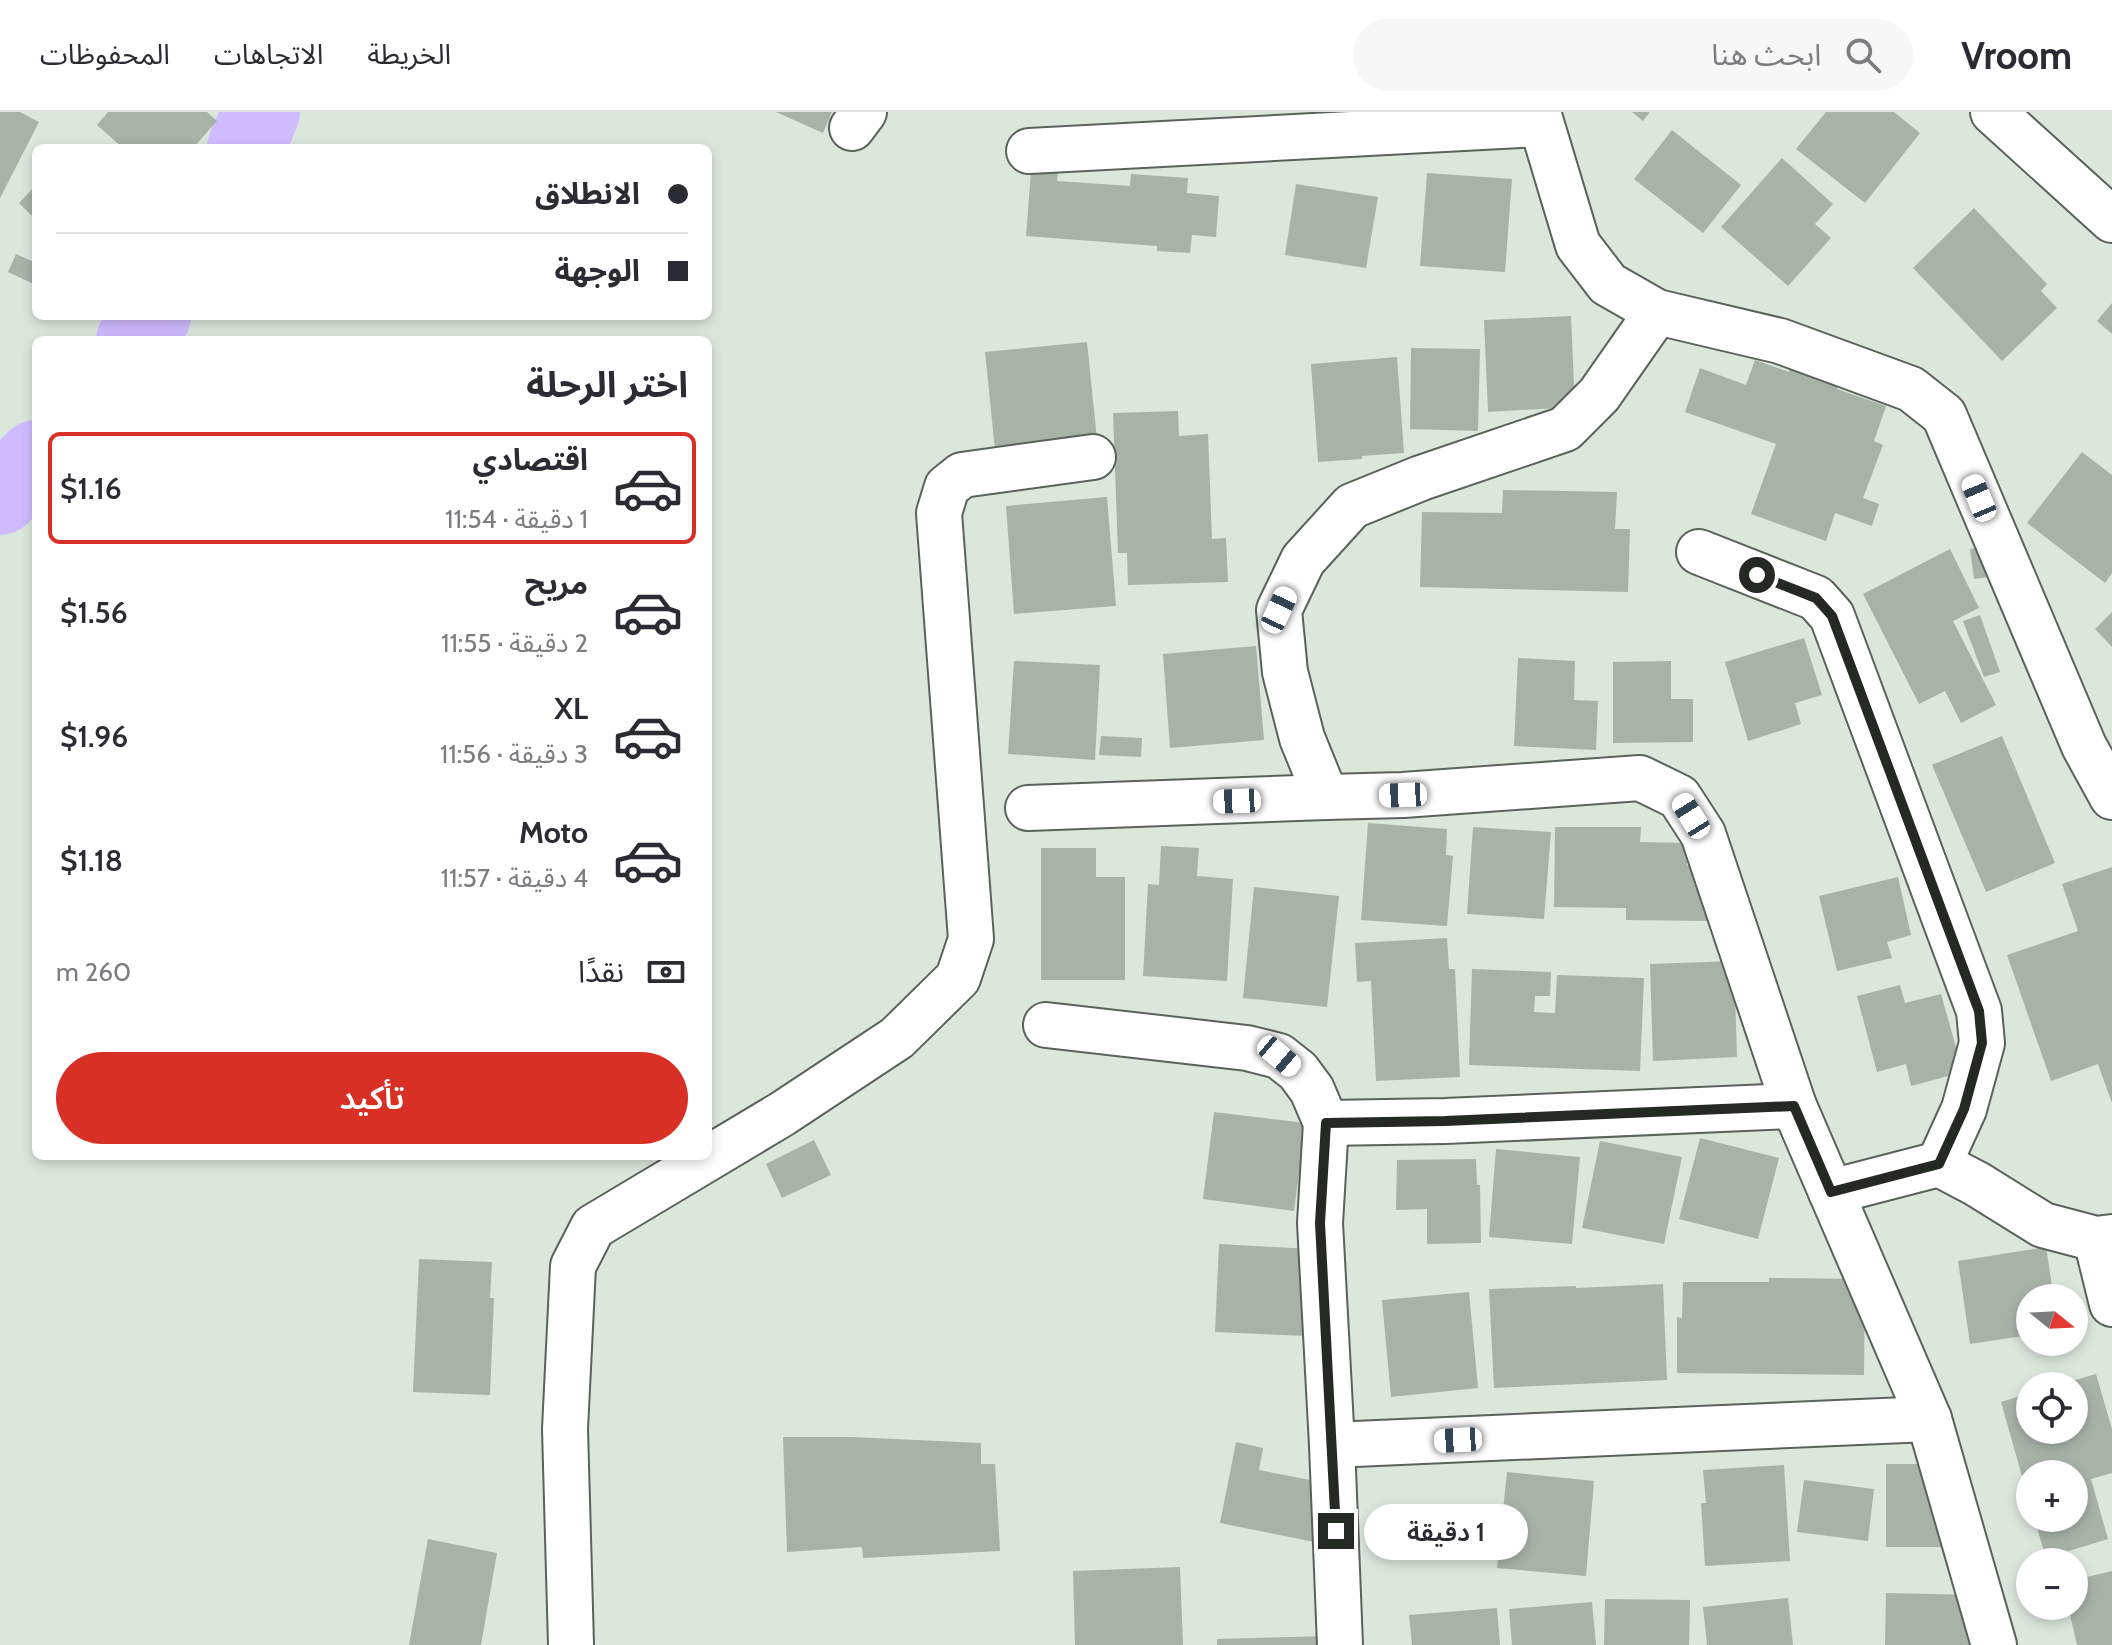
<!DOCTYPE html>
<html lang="ar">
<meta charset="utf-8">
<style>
body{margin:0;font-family:Cabin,"Noto Sans Arabic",sans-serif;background:#f7f7f7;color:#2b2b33;direction:rtl;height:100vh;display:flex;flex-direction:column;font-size:30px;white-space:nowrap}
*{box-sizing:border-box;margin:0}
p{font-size:26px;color:#7c7c81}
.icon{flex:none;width:44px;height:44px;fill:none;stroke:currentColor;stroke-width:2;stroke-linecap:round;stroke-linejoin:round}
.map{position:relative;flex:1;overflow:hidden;direction:ltr}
.details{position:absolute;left:32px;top:224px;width:680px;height:824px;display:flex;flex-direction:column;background:#fff;border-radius:12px;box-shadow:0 4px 12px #0003;direction:rtl}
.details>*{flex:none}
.guide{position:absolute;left:32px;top:32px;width:680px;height:176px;border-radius:12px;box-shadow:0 4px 12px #0003;direction:rtl;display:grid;align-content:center;height:176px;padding:0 24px;background:#fff}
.needle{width:52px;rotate:108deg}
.controls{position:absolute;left:2016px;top:1172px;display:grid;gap:16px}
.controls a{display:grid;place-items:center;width:72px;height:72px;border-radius:50%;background:#fff;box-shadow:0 4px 12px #0003;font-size:40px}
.end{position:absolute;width:36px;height:36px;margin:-18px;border:10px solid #242924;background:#fff;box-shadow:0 0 0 4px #fff}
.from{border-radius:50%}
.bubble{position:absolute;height:56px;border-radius:28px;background:#fff;box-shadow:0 4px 12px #0003;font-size:26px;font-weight:600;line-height:56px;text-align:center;direction:rtl}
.car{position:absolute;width:24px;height:48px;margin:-24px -12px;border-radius:10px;box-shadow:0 0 6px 2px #0007;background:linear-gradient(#fff 24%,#345 0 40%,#fff 0 76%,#345 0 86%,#fff 0)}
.guide b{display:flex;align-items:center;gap:28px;height:76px;font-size:30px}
.guide b+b{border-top:2px solid #e1e1e2}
.guide i{width:20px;height:20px;background:#2b2b33}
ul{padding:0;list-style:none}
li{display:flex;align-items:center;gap:24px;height:112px;margin:0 16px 12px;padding:0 8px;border:4px solid transparent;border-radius:12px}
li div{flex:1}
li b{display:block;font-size:30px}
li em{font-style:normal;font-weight:600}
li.on{border-color:#d93025}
li>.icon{width:72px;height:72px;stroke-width:1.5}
h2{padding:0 24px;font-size:36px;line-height:96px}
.pay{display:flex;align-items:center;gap:20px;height:88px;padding:0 24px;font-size:30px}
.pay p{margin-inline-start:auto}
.cta{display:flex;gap:16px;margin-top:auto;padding:16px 24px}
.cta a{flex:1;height:92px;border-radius:48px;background:#d93025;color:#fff;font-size:32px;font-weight:600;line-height:92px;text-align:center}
header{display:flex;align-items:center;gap:48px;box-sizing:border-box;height:112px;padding:0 40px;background:#fff;border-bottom:2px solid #e1e1e2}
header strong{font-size:38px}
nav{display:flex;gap:44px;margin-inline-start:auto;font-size:28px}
.search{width:560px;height:72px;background:#f7f7f7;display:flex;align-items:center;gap:20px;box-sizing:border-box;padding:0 28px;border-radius:44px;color:#7c7c81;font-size:30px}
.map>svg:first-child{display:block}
</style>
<header>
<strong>Vroom</strong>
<div class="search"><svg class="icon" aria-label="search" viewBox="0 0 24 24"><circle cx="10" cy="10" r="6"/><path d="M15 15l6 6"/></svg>ابحث هنا</div>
<nav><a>الخريطة</a><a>الاتجاهات</a><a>المحفوظات</a></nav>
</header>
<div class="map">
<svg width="2112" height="1533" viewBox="0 0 2112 1533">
<rect width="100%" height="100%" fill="#dce7dc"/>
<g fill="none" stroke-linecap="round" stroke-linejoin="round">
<g stroke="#cfbbff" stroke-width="78">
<polyline points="246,36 261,0"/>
<polyline points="135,228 152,204"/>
<polyline points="0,384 36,347"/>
</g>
</g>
<g fill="#a8b3a8">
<polygon points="0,0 20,0 39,10 0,86"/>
<polygon points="108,0 207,0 217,9 193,36 123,36 97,13"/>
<polygon points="776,0 832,0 823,21"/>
<polygon points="1632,0 1650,0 1643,9"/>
<polygon points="1826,0 1894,0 1920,21 1865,91 1796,37"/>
<polygon points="1672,18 1741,73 1703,121 1634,67"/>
<polygon points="1782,46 1833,92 1815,112 1831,126 1788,174 1721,115"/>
<polygon points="1031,59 1058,61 1057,69 1130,74 1131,62 1188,66 1187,81 1219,84 1216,125 1192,123 1190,141 1157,139 1157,134 1026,124"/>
<polygon points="1427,61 1512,67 1505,160 1420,154"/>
<polygon points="1296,72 1378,85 1366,156 1285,143"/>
<polygon points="36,73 36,108 19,91"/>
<polygon points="1974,96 2047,172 2041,179 2057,196 2002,249 1913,156"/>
<polygon points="16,142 36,151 36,173 8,160"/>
<polygon points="2112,191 2112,222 2097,209"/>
<polygon points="1571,204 1575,295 1488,300 1484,208"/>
<polygon points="1087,230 1097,327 995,338 985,240"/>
<polygon points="1411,236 1480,237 1478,319 1410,317"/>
<polygon points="1397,245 1404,341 1362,344 1362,347 1318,350 1311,252"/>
<polygon points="1755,248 1789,260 1791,252 1839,269 1837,277 1886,294 1874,329 1883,333 1863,386 1879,392 1872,414 1835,401 1826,429 1751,402 1776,332 1685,300 1700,256 1746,273"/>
<polygon points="1178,299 1179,324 1208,322 1212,427 1226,426 1228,470 1128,473 1127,441 1118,441 1113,301"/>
<polygon points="2082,340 2112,363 2112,461 2105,471 2027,411"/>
<polygon points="1503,378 1617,380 1615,417 1630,417 1628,480 1420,475 1422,400 1502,401"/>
<polygon points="1107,385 1116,494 1014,502 1006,394"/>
<polygon points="1987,435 1990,465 1974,467 1970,437"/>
<polygon points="1950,437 1979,496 1953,509 1996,593 1961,611 1945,579 1919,592 1863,482"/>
<polygon points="2112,500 2112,535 2095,517"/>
<polygon points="1980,503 2000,560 1984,565 1963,509"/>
<polygon points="1804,526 1822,583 1795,591 1801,612 1748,629 1725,550"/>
<polygon points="1256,534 1264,628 1170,636 1163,542"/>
<polygon points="1518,546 1575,549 1574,588 1598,589 1596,638 1514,634"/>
<polygon points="1014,549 1100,553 1095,648 1008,642"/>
<polygon points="1671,549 1671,587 1693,587 1693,630 1613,631 1613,550"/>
<polygon points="1101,624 1142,626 1141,645 1099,643"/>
<polygon points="2002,624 2055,751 1986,780 1932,653"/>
<polygon points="1368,711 1447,717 1446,743 1453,744 1447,814 1361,808"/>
<polygon points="1473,715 1551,720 1544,807 1467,802"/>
<polygon points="1555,715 1641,715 1640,730 1688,731 1687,753 1708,753 1707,809 1626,808 1626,796 1554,795"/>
<polygon points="1161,734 1199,736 1197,764 1233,767 1227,869 1143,864 1148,772 1159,773"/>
<polygon points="1041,736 1096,736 1096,765 1125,765 1125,868 1041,868"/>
<polygon points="2112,755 2112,991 2098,952 2051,969 2007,843 2078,819 2062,772"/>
<polygon points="1898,765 1911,823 1887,830 1892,846 1837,859 1819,784"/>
<polygon points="1254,775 1339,784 1327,895 1243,886"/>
<polygon points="1447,826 1449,857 1455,857 1460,965 1376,969 1371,869 1357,870 1355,831"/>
<polygon points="1734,849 1737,945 1653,949 1650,852"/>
<polygon points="1472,857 1551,860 1550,884 1535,884 1534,900 1555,901 1557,863 1644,866 1640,959 1469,953"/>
<polygon points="1900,873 1905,891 1941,882 1963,960 1911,974 1906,952 1877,960 1857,884"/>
<polygon points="1214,1000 1306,1011 1294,1099 1203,1087"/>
<polygon points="1700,1026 1779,1046 1758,1127 1679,1107"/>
<polygon points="814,1028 831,1063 782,1086 766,1052"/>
<polygon points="1600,1029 1682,1045 1664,1132 1582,1116"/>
<polygon points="1496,1037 1580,1045 1572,1132 1489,1125"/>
<polygon points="1476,1047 1477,1073 1480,1073 1481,1131 1427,1132 1427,1097 1396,1098 1397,1048"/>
<polygon points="1219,1132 1310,1137 1306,1224 1215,1220"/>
<polygon points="2046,1135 2054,1186 2030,1186 2030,1223 1970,1232 1958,1149"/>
<polygon points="419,1147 492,1150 490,1186 494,1186 490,1283 413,1280"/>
<polygon points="1769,1166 1865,1167 1864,1263 1677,1261 1677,1205 1682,1206 1683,1170 1769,1170"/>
<polygon points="1663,1172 1667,1268 1494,1276 1489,1177 1576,1174 1576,1176"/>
<polygon points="1469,1180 1478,1276 1391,1285 1382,1188"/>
<polygon points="2096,1262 2112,1317 2112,1361 2091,1367 2108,1427 2046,1446 2034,1406 2074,1406 2074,1362 2030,1362 2029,1389 2001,1290 2030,1281 2030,1318 2074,1318 2074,1274 2058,1273"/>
<polygon points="783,1325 852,1325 981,1331 981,1352 995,1352 1000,1439 863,1446 862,1435 787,1440"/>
<polygon points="1236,1330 1263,1336 1259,1358 1326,1371 1314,1430 1220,1411"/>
<polygon points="1886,1352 1930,1352 1947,1435 1886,1435"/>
<polygon points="1784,1353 1790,1449 1705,1454 1701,1391 1706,1391 1703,1358"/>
<polygon points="1507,1360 1594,1369 1586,1464 1497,1456"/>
<polygon points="1804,1368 1874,1377 1868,1429 1797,1420"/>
<polygon points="428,1427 497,1441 481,1533 409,1533"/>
<polygon points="1180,1455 1183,1533 1075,1533 1073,1459"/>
<polygon points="2112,1459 2112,1533 2077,1533 2068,1494 2074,1494 2074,1468"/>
<polygon points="1886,1481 1978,1483 1976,1533 1885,1533"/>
<polygon points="1788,1486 1793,1533 1707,1533 1703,1495"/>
<polygon points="1605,1487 1690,1488 1689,1533 1604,1533"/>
<polygon points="1592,1490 1596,1533 1512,1533 1509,1497"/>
<polygon points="1497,1496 1500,1533 1412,1533 1409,1503"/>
<polygon points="1330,1524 1330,1533 1217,1533 1217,1527"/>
</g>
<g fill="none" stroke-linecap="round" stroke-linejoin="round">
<g stroke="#596359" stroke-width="48">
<g id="minor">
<polyline points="1538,0 1578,133 1608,172 1657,200 1780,229 1911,277 1944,303 2084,634 2112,685"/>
<polyline points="1993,0 2112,108"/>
<polyline points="852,16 864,0"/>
<polyline points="1029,39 1540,12"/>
<polyline points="1657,200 1599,283 1565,317 1421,366 1352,394 1303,448 1279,498 1285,560 1302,626 1326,685 1403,683 1640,666 1679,685 1703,722 1794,994 1929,1307 1994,1533"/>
<polyline points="1699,440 1816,486 1832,504 1979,899 1982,931 1964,997 1939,1052"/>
<polyline points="1028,696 1326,685"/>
<polyline points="1046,913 1247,936 1279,944 1298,959 1312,978 1326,1011 1320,1111 1332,1333 1340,1533"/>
<polyline points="1326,1011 1445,1009 1794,994"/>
<polyline points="1831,1080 1939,1052 1977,1072 2043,1113 2096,1127 2112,1125"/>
<polyline points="2096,1127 2112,1192"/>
<polyline points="1332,1333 1929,1307"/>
<polyline points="571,1533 565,1317 573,1154 593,1115 782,1002 897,926 958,866 971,827 939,401 947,375 962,363 1093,345"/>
</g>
</g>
<use href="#minor" stroke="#fff" stroke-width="44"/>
</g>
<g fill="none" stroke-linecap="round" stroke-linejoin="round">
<polyline stroke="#242924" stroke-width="10" points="1336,1419 1320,1111 1326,1011 1445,1009 1794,994 1831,1080 1939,1052 1964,997 1982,931 1979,899 1832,504 1816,486 1757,463"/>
</g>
</svg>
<div class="controls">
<a><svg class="needle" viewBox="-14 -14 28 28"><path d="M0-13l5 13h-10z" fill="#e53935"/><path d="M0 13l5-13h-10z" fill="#7c7c81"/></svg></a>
<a><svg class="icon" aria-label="locate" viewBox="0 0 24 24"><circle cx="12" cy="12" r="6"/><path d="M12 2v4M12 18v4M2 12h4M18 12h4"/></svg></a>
<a>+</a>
<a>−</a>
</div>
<i class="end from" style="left:1757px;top:463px"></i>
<i class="end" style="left:1336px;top:1419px"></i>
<div class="bubble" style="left:1364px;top:1392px;width:164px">1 دقيقة</div>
<i class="car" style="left:1979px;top:386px;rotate:337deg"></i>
<i class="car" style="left:1279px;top:498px;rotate:25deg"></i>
<i class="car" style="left:1403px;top:683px;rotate:268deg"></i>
<i class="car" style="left:1237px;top:689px;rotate:268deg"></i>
<i class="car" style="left:1691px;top:704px;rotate:328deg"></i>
<i class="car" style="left:1279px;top:944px;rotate:130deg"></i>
<i class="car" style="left:1458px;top:1328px;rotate:267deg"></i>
<div class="guide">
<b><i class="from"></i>الانطلاق</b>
<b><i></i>الوجهة</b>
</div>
<section class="details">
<h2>اختر الرحلة</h2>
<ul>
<li class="on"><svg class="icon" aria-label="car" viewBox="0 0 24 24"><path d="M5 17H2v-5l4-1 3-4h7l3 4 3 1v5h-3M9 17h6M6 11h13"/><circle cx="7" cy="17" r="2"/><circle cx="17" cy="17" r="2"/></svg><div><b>اقتصادي</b><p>1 دقيقة · 11:54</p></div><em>$1.16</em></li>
<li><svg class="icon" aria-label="car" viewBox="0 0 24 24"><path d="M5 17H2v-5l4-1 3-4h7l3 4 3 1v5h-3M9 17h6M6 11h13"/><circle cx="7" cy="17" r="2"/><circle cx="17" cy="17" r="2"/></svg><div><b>مريح</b><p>2 دقيقة · 11:55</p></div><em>$1.56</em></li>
<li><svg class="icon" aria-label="car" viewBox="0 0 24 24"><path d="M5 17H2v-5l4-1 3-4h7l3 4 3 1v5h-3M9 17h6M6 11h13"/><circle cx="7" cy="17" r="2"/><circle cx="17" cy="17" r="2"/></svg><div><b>XL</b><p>3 دقيقة · 11:56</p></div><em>$1.96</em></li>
<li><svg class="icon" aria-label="car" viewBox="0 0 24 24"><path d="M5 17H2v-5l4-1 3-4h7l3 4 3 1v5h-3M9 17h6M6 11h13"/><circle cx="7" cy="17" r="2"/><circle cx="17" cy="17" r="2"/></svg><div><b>Moto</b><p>4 دقيقة · 11:57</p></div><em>$1.18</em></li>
</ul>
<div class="pay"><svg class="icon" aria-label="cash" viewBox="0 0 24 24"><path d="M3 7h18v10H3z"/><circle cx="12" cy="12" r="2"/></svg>نقدًا<p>260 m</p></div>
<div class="cta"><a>تأكيد</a></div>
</section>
</div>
